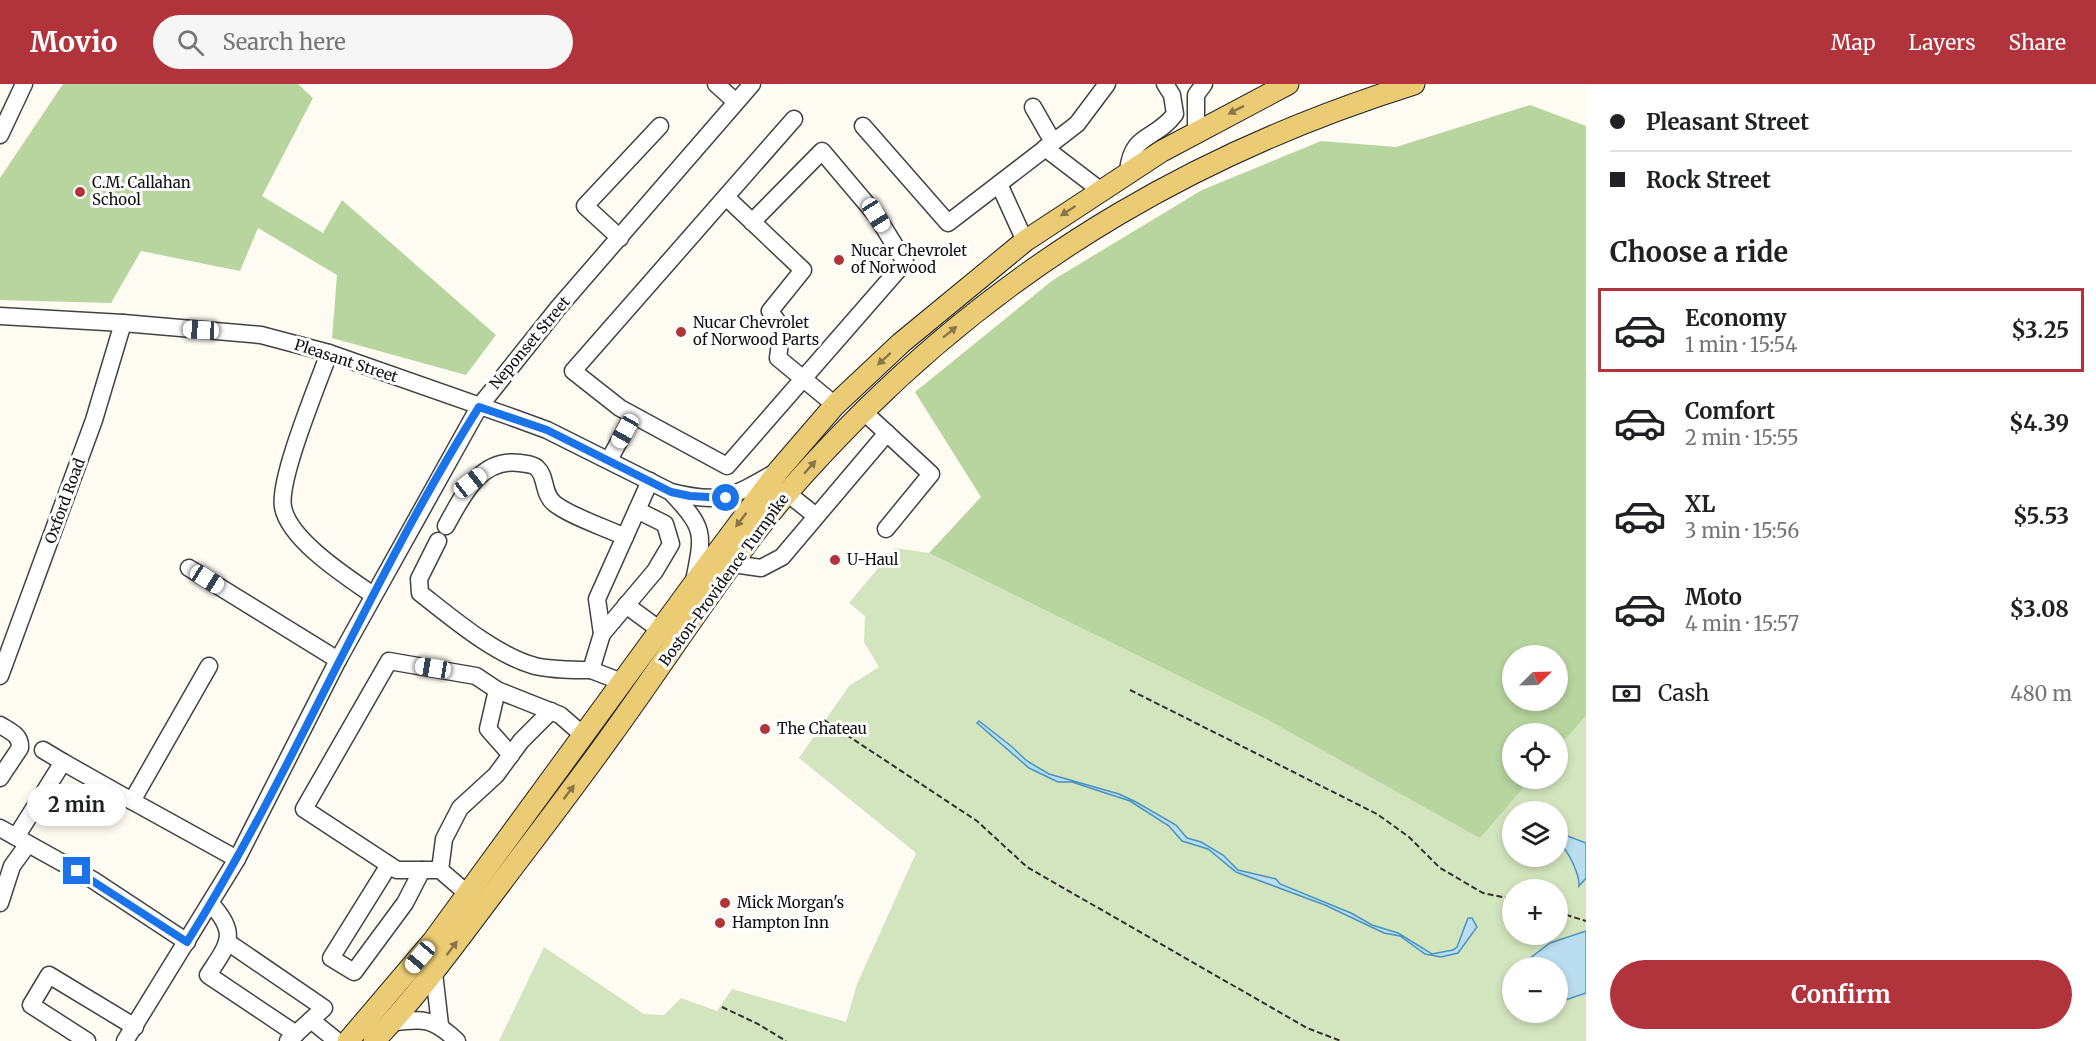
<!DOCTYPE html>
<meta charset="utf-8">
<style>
body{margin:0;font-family:Merriweather,serif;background:#f6f6f6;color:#202124;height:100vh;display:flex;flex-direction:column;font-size:22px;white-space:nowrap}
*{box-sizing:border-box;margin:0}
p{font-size:20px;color:#757577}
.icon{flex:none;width:33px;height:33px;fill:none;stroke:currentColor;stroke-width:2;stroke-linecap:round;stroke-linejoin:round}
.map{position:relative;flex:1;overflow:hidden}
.side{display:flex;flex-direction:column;background:#fff;width:510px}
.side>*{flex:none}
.guide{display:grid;align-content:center;height:132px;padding:0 24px;background:#fff}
.needle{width:39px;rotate:67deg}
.buttons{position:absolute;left:1502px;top:561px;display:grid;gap:12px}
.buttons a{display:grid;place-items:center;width:66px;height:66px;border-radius:50%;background:#fff;box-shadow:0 3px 9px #0003;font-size:30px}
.end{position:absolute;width:27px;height:27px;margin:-14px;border:8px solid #1a73e8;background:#fff;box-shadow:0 0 0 3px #fff}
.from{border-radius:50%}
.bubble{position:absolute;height:42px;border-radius:21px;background:#fff;box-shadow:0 3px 9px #0003;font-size:20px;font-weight:700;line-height:42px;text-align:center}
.car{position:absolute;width:18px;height:36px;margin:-18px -9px;border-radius:8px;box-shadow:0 0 4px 2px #0007;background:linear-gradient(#fff 24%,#345 0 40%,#fff 0 76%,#345 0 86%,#fff 0)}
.guide b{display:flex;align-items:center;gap:21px;height:57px;font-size:22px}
.guide b+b{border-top:2px solid #e0e0e0}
.guide i{width:15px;height:15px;background:#202124}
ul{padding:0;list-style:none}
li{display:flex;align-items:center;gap:18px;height:84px;margin:0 12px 9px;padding:0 12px;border:3px solid transparent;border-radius:0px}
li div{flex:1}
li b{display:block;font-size:22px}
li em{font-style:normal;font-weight:700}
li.on{border-color:#b1343c}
li>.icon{width:54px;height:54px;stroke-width:1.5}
h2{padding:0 24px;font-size:27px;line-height:72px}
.pay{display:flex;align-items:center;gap:15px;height:66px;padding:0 24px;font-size:22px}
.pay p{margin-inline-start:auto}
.action{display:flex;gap:12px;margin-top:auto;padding:12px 24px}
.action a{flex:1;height:69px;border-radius:36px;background:#b1343c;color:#fff;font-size:24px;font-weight:700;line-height:69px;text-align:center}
header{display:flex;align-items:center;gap:36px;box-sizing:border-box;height:84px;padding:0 30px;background:#b1343c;color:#fff}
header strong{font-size:28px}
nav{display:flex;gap:33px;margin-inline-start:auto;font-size:21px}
.search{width:420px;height:54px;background:#f6f6f6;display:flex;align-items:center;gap:15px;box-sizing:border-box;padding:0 21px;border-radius:33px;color:#757577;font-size:22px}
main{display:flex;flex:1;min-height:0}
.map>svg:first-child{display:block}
</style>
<header>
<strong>Movio</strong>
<div class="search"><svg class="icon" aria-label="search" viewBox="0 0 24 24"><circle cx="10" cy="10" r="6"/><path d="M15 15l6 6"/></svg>Search here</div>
<nav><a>Map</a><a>Layers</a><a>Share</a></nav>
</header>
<main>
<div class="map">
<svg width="1586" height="957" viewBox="0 0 1586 957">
<rect width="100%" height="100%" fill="#fefbf2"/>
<path fill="#d3e5be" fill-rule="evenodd" d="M895,464L929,469L1266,635L1480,753L1531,695L1557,694V665L1586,632V957H499L544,863L644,930L664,931L681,914L717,927L732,905L846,938L857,900L916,769L799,674L849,602L879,583L864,558L865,532L849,519ZM1512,728H1557V772H1512ZM1512,806H1557V850H1512ZM1512,884H1557V928H1512Z"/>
<g fill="#b8d49f" fill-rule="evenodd">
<polygon points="63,0 298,0 313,14 262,112 323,149 342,116 496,251 466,291 332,254 337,191 258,144 240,187 141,167 111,219 0,216 0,94"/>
<path d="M1530,21L1586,42V632L1557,665V650H1512V694L1531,695L1480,754L1266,635L929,469L981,413L915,308L1053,196L1202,106L1321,57L1396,63ZM1512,572H1557V616H1512Z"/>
</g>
<g fill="#bbddf0" stroke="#4993c0" stroke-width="1.5">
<polygon points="979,637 1011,662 1027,677 1049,690 1119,710 1136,718 1176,741 1187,754 1201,758 1223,771 1238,786 1276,795 1280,800 1351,829 1372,841 1398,849 1432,870 1453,866 1457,863 1468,834 1472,834 1477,843 1458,869 1441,873 1425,870 1400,852 1384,849 1325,821 1236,788 1208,765 1182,757 1169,742 1130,717 1072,698 1058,698 1029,684 977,639"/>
<path d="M1565,751L1586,759V794L1579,802C1580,792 1570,771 1563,763Z"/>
<polygon points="1586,847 1586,909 1557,919 1557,884 1528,883 1529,875 1550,859"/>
</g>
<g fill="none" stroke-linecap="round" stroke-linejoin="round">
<g stroke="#424242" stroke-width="19">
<g id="minor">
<polyline points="716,0 736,18"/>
<polyline points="1033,23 1053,58"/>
<polyline points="863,42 948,139 1077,40 1107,0"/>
<polyline points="1196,47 1196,11 1204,0"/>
<polyline points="0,51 24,0"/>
<polyline points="1045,64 1100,106"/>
<path d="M1128,87C1132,48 1155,57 1175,30L1172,11L1165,0"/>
<polyline points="999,100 1025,157"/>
<polyline points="726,113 803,186 770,227 782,244 778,274 835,321"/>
<polyline points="752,138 822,67 876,131 905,178 727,382 620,324 573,287 794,35"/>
<polyline points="620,154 585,122 660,42"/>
<path d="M0,232L123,239L261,251L329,269L517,335L547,346L671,408C720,420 731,414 774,389"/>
<path d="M329,269C318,300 278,395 283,423C289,456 347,493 373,511"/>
<polyline points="864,328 931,390 886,445"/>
<polyline points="609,376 633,332"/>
<path d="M671,408C705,445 704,448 694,497"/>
<polyline points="787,409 816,432"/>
<path d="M446,442C462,413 480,373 520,379C526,380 533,380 537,384C547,393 542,410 555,420C572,433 604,443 625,453"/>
<path d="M438,457L419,495L420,509C452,534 495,571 535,582C553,586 572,586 591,586"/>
<polyline points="733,480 761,484 782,473 887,349"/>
<polyline points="189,484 338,576"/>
<polyline points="626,521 660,546"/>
<polyline points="602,550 655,487 671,460 665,440 637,426"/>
<polyline points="0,592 94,336 123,239"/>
<polyline points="622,598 591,586 602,550 597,515 650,397"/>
<polyline points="497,606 488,645 511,671"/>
<path d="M0,641C10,647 21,651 20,664L0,694"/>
<polyline points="63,678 132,717 209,582"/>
<polyline points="132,717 237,775"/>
<polyline points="0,744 93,796 187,858"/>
<polyline points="16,753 63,678 43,666"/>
<polyline points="389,781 331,874 354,888 405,819 422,786"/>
<polyline points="440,786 444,755 460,724 496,691 521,657 551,627"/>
<polyline points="468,810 440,786 397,786 304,725 389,577 476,592 497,606 560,631 583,651"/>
<polyline points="0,819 12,782 28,760"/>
<path d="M211,820C239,850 228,860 208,891L296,950"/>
<polyline points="229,859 324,924 288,957"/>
<polyline points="434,889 440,941"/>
<polyline points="311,936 337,957"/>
<path d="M391,939C423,934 433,934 457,957"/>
<polyline points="87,957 31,921 49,891 135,943"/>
<polyline points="125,957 237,775 338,576 479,323 558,224 752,0"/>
</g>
</g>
<g stroke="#202020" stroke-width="23">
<g id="major">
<polyline points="348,957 433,857 693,501 779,386 835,321 901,259 1025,157 1162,67 1288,0"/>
<path d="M374,957C421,908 460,853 501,799C538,750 575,702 610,653C660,584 706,513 757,446C790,403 826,365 864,327C1022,171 1203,66 1414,0"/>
</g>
</g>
<g stroke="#313131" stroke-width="2" stroke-dasharray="6 3" stroke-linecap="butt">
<polyline points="1130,606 1377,730 1409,753 1440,784 1483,809 1512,815"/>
<polyline points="824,636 977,737 1027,783 1307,944 1341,957"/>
<polyline points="1557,828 1586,837"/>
<polyline points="722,923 758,940 786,957"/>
</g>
<use href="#minor" stroke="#fff" stroke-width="16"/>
<use href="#major" stroke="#ebcc74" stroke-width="21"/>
</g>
<defs><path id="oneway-solid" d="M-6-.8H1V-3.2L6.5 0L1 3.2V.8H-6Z" transform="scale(1.5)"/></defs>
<g fill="#887747">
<use href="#oneway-solid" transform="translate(1236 26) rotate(153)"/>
<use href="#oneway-solid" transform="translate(1068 127) rotate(147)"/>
<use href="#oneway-solid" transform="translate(950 248) rotate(-39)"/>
<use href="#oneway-solid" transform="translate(884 275) rotate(137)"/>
<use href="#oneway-solid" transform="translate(810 383) rotate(-49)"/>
<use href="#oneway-solid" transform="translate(741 436) rotate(127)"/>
<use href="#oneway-solid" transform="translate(569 708) rotate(-53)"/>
<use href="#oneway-solid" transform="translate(452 864) rotate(-53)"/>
</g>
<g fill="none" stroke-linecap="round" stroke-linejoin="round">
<path stroke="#1a73e8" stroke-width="8" d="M77,787L187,858C295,686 370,495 479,323L547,346L671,408L690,412L726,414"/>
</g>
<g fill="#b1343c" stroke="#fff" stroke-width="2">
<circle cx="80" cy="108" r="6"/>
<circle cx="839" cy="176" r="6"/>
<circle cx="681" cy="248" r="6"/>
<circle cx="835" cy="476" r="6"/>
<circle cx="765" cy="645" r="6"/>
<circle cx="725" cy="819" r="6"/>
<circle cx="720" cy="839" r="6"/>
</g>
<g text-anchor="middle" stroke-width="6" stroke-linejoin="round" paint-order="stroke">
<g font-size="15" fill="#0f0f0f" stroke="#fff" text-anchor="start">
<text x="92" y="104">C.M. Callahan<tspan x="92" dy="17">School</tspan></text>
<text x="851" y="172">Nucar Chevrolet<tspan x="851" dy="17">of Norwood</tspan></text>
<text x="693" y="244">Nucar Chevrolet<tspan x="693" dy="17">of Norwood Parts</tspan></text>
<text x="847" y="481">U-Haul</text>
<text x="777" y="650">The Chateau</text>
<text x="737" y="824">Mick Morgan's</text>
<text x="732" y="844">Hampton Inn</text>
</g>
<g font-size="15" fill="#0f0f0f" stroke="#fff">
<text transform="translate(530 259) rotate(-50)" y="5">Neponset Street</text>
<text transform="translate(346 277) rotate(18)" y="5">Pleasant Street</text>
<text transform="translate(65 417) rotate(-70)" y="5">Oxford Road</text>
<text transform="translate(724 496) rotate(-54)" y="5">Boston-Providence Turnpike</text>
</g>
</g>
</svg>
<div class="buttons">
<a><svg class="needle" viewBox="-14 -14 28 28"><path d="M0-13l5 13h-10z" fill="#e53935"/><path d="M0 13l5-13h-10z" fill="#757577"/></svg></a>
<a><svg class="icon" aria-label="locate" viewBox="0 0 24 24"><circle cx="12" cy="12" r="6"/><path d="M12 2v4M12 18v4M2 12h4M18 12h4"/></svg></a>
<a><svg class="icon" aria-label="layers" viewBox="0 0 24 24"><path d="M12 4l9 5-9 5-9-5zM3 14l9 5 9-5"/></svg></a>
<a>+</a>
<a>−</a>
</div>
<i class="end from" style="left:726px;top:414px"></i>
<i class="end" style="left:77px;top:787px"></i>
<div class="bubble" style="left:27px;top:700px;width:99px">2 min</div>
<i class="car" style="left:876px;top:131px;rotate:148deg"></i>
<i class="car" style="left:201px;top:246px;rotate:273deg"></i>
<i class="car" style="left:625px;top:347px;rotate:209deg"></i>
<i class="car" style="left:470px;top:399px;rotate:52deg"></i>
<i class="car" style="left:207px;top:495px;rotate:122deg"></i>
<i class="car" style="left:433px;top:584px;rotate:279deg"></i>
<i class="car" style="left:420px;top:873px;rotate:220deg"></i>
</div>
<section class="side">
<div class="guide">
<b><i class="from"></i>Pleasant Street</b>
<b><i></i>Rock Street</b>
</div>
<h2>Choose a ride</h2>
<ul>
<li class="on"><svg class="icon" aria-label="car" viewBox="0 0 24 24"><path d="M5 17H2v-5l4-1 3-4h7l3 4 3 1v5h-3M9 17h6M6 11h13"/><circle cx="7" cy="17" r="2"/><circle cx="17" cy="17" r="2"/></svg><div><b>Economy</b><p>1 min · 15:54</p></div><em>$3.25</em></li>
<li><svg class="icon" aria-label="car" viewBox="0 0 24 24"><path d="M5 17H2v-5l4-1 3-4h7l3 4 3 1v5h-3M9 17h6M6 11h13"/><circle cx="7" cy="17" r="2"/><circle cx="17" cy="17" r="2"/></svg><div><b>Comfort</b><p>2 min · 15:55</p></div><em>$4.39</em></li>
<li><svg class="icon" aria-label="car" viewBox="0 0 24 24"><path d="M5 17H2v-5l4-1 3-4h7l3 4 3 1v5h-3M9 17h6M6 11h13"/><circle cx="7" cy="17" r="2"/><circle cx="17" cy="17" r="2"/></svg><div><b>XL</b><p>3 min · 15:56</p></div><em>$5.53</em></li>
<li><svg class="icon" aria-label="car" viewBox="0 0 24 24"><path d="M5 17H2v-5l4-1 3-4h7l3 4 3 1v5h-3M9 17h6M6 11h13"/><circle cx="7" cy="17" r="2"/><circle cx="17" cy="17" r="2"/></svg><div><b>Moto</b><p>4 min · 15:57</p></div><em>$3.08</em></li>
</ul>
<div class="pay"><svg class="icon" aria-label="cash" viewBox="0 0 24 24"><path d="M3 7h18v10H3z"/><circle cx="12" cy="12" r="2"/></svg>Cash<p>480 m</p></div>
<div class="action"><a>Confirm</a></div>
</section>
</main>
